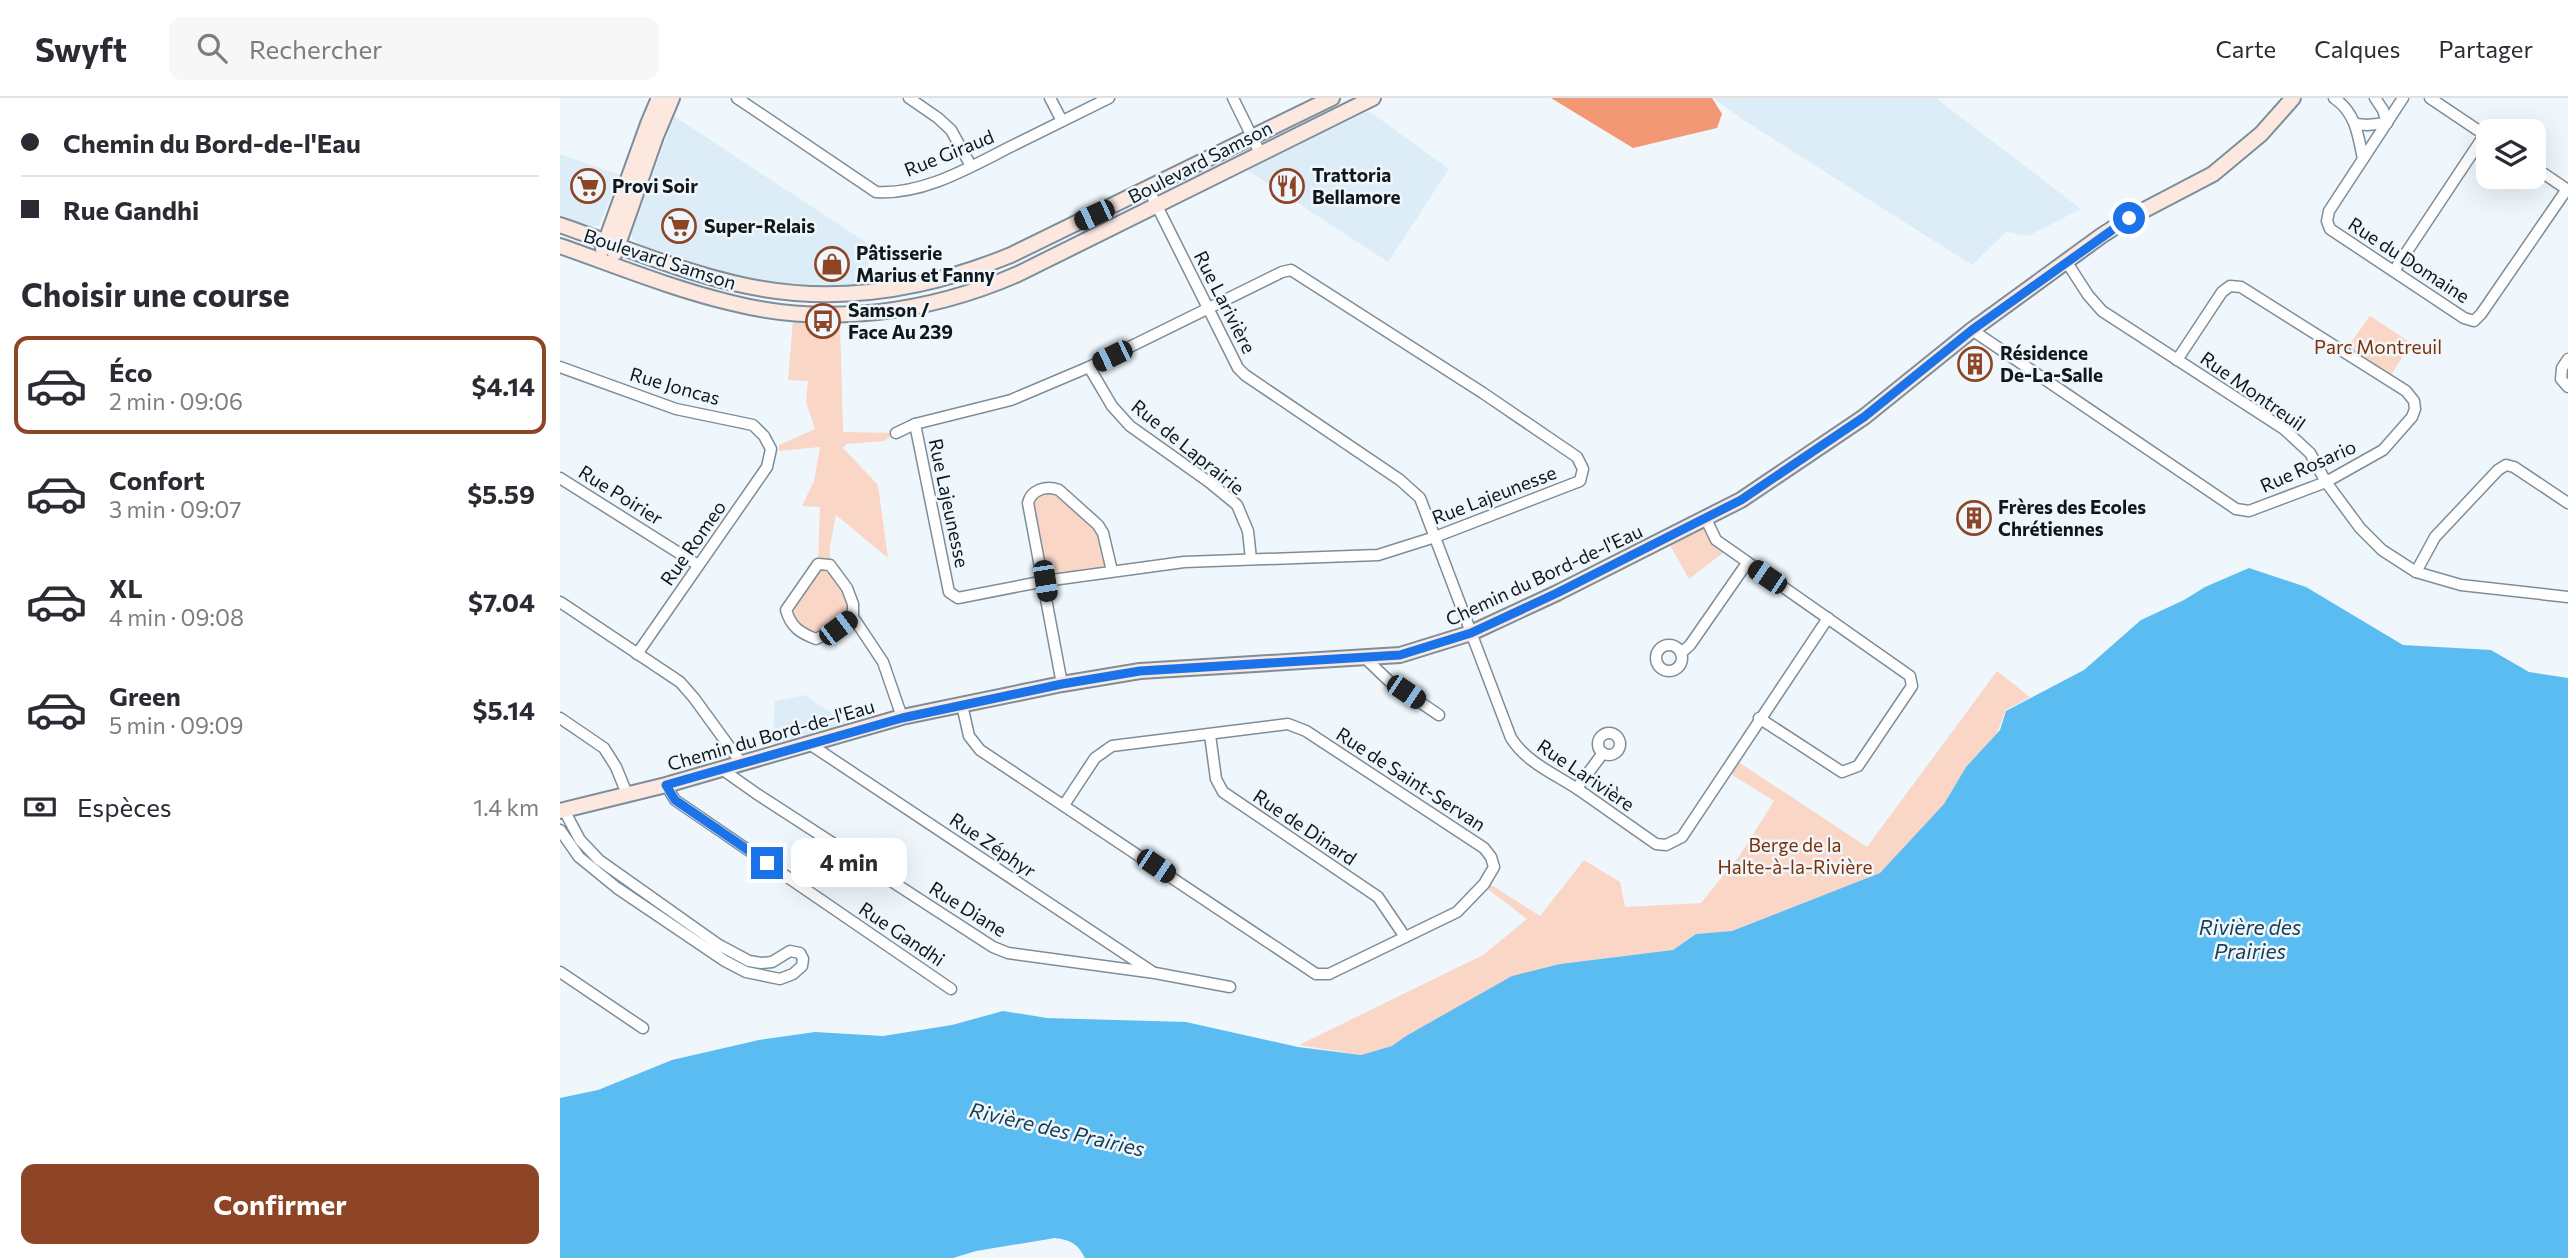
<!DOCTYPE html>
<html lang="fr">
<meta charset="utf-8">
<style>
body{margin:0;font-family:Commissioner,sans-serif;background:#f7f7f7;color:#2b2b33;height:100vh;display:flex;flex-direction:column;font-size:26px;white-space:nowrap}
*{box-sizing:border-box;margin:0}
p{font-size:23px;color:#7c7c81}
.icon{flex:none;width:38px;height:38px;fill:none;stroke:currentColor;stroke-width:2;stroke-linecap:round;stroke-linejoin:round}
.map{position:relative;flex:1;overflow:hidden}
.sheet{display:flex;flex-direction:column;background:#fff;width:560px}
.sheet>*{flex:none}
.guide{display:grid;align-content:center;height:154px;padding:0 21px;background:#fff}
.buttons{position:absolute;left:1916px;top:21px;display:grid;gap:14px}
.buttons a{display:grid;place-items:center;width:70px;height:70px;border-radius:14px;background:#fff;box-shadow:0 7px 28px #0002;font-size:35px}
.end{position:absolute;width:32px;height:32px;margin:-16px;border:9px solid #1a73e8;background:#fff;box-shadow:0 0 0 4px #fff}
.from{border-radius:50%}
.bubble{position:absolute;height:49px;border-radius:14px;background:#fff;box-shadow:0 7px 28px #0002;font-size:23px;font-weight:700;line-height:49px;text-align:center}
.car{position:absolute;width:21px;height:42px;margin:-21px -10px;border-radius:9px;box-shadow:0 0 5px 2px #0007;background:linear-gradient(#222 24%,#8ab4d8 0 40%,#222 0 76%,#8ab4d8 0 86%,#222 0)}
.guide b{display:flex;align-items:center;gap:24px;height:66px;font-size:26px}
.guide b+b{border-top:2px solid #e1e1e2}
.guide i{width:18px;height:18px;background:#2b2b33}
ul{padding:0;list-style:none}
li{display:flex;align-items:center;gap:21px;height:98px;margin:0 14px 10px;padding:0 7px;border:4px solid transparent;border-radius:14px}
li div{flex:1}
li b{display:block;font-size:26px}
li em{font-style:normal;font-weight:700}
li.active{border-color:#8d4525}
li>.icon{width:63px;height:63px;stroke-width:1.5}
h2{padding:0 21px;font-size:32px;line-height:84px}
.pay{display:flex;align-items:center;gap:18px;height:77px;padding:0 21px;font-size:26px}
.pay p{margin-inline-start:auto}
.cta{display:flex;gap:14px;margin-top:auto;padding:14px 21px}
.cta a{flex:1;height:80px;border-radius:14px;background:#8d4525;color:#fff;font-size:28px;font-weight:700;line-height:80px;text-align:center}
header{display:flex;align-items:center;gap:42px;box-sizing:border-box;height:98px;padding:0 35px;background:#fff;border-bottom:2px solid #e1e1e2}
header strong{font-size:33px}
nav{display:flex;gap:38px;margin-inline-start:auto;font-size:24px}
.search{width:490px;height:63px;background:#f7f7f7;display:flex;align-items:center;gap:18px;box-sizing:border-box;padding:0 24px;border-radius:14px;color:#7c7c81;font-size:26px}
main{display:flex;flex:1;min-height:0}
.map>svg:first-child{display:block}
</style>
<header>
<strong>Swyft</strong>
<div class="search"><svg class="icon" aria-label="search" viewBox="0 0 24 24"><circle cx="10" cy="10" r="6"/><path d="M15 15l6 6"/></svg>Rechercher</div>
<nav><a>Carte</a><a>Calques</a><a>Partager</a></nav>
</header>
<main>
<section class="sheet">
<div class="guide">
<b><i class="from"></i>Chemin du Bord-de-l'Eau</b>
<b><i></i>Rue Gandhi</b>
</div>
<h2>Choisir une course</h2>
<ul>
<li class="active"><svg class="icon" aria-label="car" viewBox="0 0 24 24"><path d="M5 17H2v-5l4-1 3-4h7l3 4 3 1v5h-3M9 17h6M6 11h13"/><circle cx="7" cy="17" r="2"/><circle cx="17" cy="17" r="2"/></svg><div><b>Éco</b><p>2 min · 09:06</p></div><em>$4.14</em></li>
<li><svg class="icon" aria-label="car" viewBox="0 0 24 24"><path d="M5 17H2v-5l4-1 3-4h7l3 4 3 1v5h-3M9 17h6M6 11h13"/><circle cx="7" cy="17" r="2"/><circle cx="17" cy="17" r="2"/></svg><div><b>Confort</b><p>3 min · 09:07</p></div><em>$5.59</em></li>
<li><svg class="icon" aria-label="car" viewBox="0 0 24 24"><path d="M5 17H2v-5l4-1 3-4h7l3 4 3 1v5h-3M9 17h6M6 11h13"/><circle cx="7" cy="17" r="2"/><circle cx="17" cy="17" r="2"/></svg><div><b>XL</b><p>4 min · 09:08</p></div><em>$7.04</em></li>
<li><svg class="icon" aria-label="car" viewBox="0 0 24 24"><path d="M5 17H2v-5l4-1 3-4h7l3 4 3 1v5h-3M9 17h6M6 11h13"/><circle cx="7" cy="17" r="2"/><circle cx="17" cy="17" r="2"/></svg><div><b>Green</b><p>5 min · 09:09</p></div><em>$5.14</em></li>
</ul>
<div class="pay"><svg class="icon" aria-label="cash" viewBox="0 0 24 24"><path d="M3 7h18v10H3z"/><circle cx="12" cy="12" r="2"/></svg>Espèces<p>1.4 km</p></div>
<div class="cta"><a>Confirmer</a></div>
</section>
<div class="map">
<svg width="2008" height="1160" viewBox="0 0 2008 1160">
<rect width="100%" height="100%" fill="#eff7fc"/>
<g fill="#ddedf8">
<polygon points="1153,0 1376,0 1521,111 1468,138 1446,134 1412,167 1185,23"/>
<polygon points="809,13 889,71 828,164 687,72"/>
<polygon points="114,18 307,145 310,187 236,188 187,182 152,174 79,146 72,140 72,134"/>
<polygon points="0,56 60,77 39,128 30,128 0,117"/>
<polygon points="245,597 296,632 212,657 215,603"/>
</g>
<g fill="#fad6c7">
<polygon points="1810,218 1851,245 1828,282 1784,254"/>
<polygon points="233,223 280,224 283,334 336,335 324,343 286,346 283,350 318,387 328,460 276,417 270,448 270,467 277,475 293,519 256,541 241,536 226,512 258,466 260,409 242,408 254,383 260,349 219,353 219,347 255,331 246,304 248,283 228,282"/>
<polygon points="492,390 538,427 552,473 485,483 470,398"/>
<polygon points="1146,421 1168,451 1129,481 1107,442"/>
<polygon points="1437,573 1470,599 1446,612 1437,635 1406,669 1384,706 1321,775 1172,833 1136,836 1113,852 1000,866 888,915 846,938 833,948 801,957 739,947 923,857 967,821 925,789 930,786 980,818 1024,762 1060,784 1065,809 1141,805 1180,757 1214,703 1166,673 1174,661 1307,749"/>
</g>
<polygon fill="#f29874" points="991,0 1152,0 1162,16 1157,30 1073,50"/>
<path fill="#5bbcf1" d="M1689,470L1746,489L1843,547L1931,552L1969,574L2008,580V1160H525C518,1146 511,1142 495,1140L416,1153L393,1160H0V1000L38,992L112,962L199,942L255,934L323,938L392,927L443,913L487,920L626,924L738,949L801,957L832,948L846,938L952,878L1000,866L1113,852L1136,836L1172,833L1320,775L1384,706L1406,669L1440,632L1446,613L1524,572L1581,522L1624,502L1645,489Z"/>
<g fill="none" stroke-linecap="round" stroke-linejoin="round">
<g stroke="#7c8e9a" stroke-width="13">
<g id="street">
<path d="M177,0L316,94C364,97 410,69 452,48C484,32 516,16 549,0"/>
<polyline points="349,0 378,20 391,32 411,68"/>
<polyline points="490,0 502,23"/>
<polyline points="673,0 700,55"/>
<path d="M1774,0C1796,15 1798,37 1803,61"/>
<polyline points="1815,0 1823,12 1827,25"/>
<polyline points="1843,0 1769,113 1767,123 1770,131 1904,220 1914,223 1921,216 2007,91"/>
<polyline points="1870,0 1928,39"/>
<polyline points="1796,26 1807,27 1827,25"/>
<polyline points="1974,69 2008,92"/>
<path d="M588,90L678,270L685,277L840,382L860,400L951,640C967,665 995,676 1019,692C1045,710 1070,728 1096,746L1106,747L1122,739L1268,520"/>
<polyline points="1506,163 1528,197 1542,213 1724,331 1750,355 1766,384 1800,430 1822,452 1856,474 1901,487 2008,499"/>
<polygon points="731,172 923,295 1017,359 1023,371 1020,383 875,439 818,457 624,464 485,483 398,500 389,494 355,326 451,302 529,269 722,174"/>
<polyline points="1834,173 1925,36"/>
<polyline points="1412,232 1676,411 1689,413 1766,384 1823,352 1852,319 1855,311 1854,303 1846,293 1681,189 1670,188 1662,194 1617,262"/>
<polyline points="2008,261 2002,270 2001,281 2008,289"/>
<polyline points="0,269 116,311 193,327 204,338 211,351 207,369 77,556"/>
<polyline points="529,269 552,308 570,328 649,384 677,407 688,433 691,461"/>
<polyline points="336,335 355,326"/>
<polyline points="0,380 138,467"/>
<polyline points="1146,421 1156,442 1350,578 1352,588 1298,668 1282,674 1199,620"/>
<polyline points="1856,474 1875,439 1938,372 1946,367 1954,369 2008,405"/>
<polyline points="0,504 120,584 134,600 182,666"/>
<path d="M293,519L278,530L256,541C240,535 231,529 226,512L258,466L270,467L287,490L293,506V519L323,564L342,619"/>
<circle cx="1109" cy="560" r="13"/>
<polyline points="1121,555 1130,547 1187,465"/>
<polyline points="806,561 829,583 879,617"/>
<path d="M502,586L468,405C471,392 486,387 499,392L538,427L543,435L552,473"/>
<polyline points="402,607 409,638 420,652 756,876 769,876 897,814 924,786 934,769 931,759 924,750 746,633 728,626 552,648 535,660 504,707"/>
<polyline points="0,620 44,650 56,669 67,696"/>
<circle cx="1049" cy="646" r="11"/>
<polyline points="650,637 656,681 663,694 818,799 845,839"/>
<polyline points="251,647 591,873"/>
<polyline points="163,672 197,696 433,849 448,855 595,875 670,889"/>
<polyline points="106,687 115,702 391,891"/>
<polyline points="1017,690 1043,655"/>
<polyline points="0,732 19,759 57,790 165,863 186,874 220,881 233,876 242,868 243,861 240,855 230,853 212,864 201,865 189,863 159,847 39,762 20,742 4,712"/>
<polyline points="0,874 83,930"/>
</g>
</g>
<g stroke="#7c8e9a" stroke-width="18">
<g id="secondary">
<path d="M0,127C61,148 123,175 187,188C278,207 366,192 451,157L772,0"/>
<path d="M0,148C57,168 113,191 172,205C267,229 369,215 458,176L813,0"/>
<polyline points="43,151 88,26 99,0"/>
<polyline points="55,155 96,38 112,0"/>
<polyline points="0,713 106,687 342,619 502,586 580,573 840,557 911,535 997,495 1181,402 1304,319 1412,232 1541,138 1569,120 1653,76 1701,36 1733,0"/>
</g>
</g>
<use href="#street" stroke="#fff" stroke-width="10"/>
<use href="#secondary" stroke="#fde8e0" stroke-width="14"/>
</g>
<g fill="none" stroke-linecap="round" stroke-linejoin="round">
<polyline stroke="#1a73e8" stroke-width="9" points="207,765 115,702 106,687 342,620 502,586 580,573 840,557 911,535 997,495 1181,402 1304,319 1412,232 1569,120"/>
</g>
<defs>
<g id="supermarket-ring" transform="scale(1.75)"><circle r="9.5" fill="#eff7fc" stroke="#8d4525" stroke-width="1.5"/><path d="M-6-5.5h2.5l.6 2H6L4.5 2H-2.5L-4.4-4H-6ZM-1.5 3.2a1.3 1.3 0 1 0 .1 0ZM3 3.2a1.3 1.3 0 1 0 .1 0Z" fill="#8d4525"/></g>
<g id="restaurant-ring" transform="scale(1.75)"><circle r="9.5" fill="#eff7fc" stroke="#8d4525" stroke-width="1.5"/><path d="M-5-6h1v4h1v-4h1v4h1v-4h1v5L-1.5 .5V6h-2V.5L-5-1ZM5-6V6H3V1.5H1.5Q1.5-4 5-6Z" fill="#8d4525"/></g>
<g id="shop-ring" transform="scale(1.75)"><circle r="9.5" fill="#eff7fc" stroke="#8d4525" stroke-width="1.5"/><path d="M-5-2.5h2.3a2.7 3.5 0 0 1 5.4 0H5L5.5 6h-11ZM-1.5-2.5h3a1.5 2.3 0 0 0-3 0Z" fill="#8d4525"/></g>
<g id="bus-ring" transform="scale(1.75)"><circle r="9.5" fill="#eff7fc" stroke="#8d4525" stroke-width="1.5"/><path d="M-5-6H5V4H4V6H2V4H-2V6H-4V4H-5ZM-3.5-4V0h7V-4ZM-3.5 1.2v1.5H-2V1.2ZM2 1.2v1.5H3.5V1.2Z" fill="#8d4525"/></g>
<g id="building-ring" transform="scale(1.75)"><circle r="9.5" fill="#eff7fc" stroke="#8d4525" stroke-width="1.5"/><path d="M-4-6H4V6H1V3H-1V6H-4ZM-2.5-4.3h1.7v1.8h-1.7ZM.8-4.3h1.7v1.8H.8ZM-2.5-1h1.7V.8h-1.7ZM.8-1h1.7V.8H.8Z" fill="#8d4525"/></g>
</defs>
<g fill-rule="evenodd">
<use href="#supermarket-ring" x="28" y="88"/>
<use href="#restaurant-ring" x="727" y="88"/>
<use href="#supermarket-ring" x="119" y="128"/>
<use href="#shop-ring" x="272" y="166"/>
<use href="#bus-ring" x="263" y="223"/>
<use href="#building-ring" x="1415" y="266"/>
<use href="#building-ring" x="1414" y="420"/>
</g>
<g text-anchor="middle" stroke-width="5" stroke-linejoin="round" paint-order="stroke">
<g font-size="19" fill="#11181c" stroke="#eff7fc">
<text transform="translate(389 55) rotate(-22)" y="7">Rue Giraud</text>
<text transform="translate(640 64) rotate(-27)" y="7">Boulevard Samson</text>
<text transform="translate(100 161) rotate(18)" y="7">Boulevard Samson</text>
<text transform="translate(1849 162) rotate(33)" y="7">Rue du Domaine</text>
<text transform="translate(665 204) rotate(63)" y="7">Rue Larivière</text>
<text transform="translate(115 288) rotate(16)" y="7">Rue Joncas</text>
<text transform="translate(1693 293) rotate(35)" y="7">Rue Montreuil</text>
<text transform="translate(628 349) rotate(39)" y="7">Rue de Laprairie</text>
<text transform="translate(1748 368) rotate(-24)" y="7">Rue Rosario</text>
<text transform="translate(61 397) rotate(32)" y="7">Rue Poirier</text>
<text transform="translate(934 397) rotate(-21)" y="7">Rue Lajeunesse</text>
<text transform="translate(389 405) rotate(78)" y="7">Rue Lajeunesse</text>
<text transform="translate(133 445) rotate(-55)" y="7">Rue Romeo</text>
<text transform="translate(984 477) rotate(-25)" y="7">Chemin du Bord-de-l'Eau</text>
<text transform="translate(211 637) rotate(-16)" y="7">Chemin du Bord-de-l'Eau</text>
<text transform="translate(1026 677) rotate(34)" y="7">Rue Larivière</text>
<text transform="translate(851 681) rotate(33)" y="7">Rue de Saint-Servan</text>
<text transform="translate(745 729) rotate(34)" y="7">Rue de Dinard</text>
<text transform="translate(433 747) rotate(34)" y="7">Rue Zéphyr</text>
<text transform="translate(408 811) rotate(32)" y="7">Rue Diane</text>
<text transform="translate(342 836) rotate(34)" y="7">Rue Gandhi</text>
</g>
<g font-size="19" font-weight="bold" fill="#11181c" stroke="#eff7fc" text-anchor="start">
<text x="752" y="84">Trattoria<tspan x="752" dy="22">Bellamore</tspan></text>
<text x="52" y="95">Provi Soir</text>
<text x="144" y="135">Super-Relais</text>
<text x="296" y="162">Pâtisserie<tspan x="296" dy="22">Marius et Fanny</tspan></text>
<text x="288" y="219">Samson /<tspan x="288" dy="22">Face Au 239</tspan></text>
<text x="1440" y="262">Résidence<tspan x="1440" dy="22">De-La-Salle</tspan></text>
<text x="1438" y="416">Frères des Ecoles<tspan x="1438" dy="22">Chrétiennes</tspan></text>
</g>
<g font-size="19" fill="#7f3006" stroke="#eff7fc">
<text x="1818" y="256">Parc Montreuil</text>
<text x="1235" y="754">Berge de la<tspan x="1235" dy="22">Halte-à-la-Rivière</tspan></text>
</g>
<g font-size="21" font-style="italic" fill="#174057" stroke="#eff7fc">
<text x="1690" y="837">Rivière des<tspan x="1690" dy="24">Prairies</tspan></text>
<text transform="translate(497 1032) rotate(13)" y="7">Rivière des Prairies</text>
</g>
</g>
</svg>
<div class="buttons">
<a><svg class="icon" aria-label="layers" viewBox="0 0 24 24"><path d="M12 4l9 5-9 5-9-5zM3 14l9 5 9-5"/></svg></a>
</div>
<i class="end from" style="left:1569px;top:120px"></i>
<i class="end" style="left:207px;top:765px"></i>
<div class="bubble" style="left:231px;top:740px;width:116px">4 min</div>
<i class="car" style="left:534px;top:117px;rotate:245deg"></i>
<i class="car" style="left:552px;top:258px;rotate:244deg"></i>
<i class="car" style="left:1207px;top:479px;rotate:304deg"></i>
<i class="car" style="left:485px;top:483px;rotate:171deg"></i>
<i class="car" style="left:278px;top:530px;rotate:53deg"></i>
<i class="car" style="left:846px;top:594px;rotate:124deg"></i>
<i class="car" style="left:596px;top:768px;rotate:124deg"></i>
</div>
</main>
